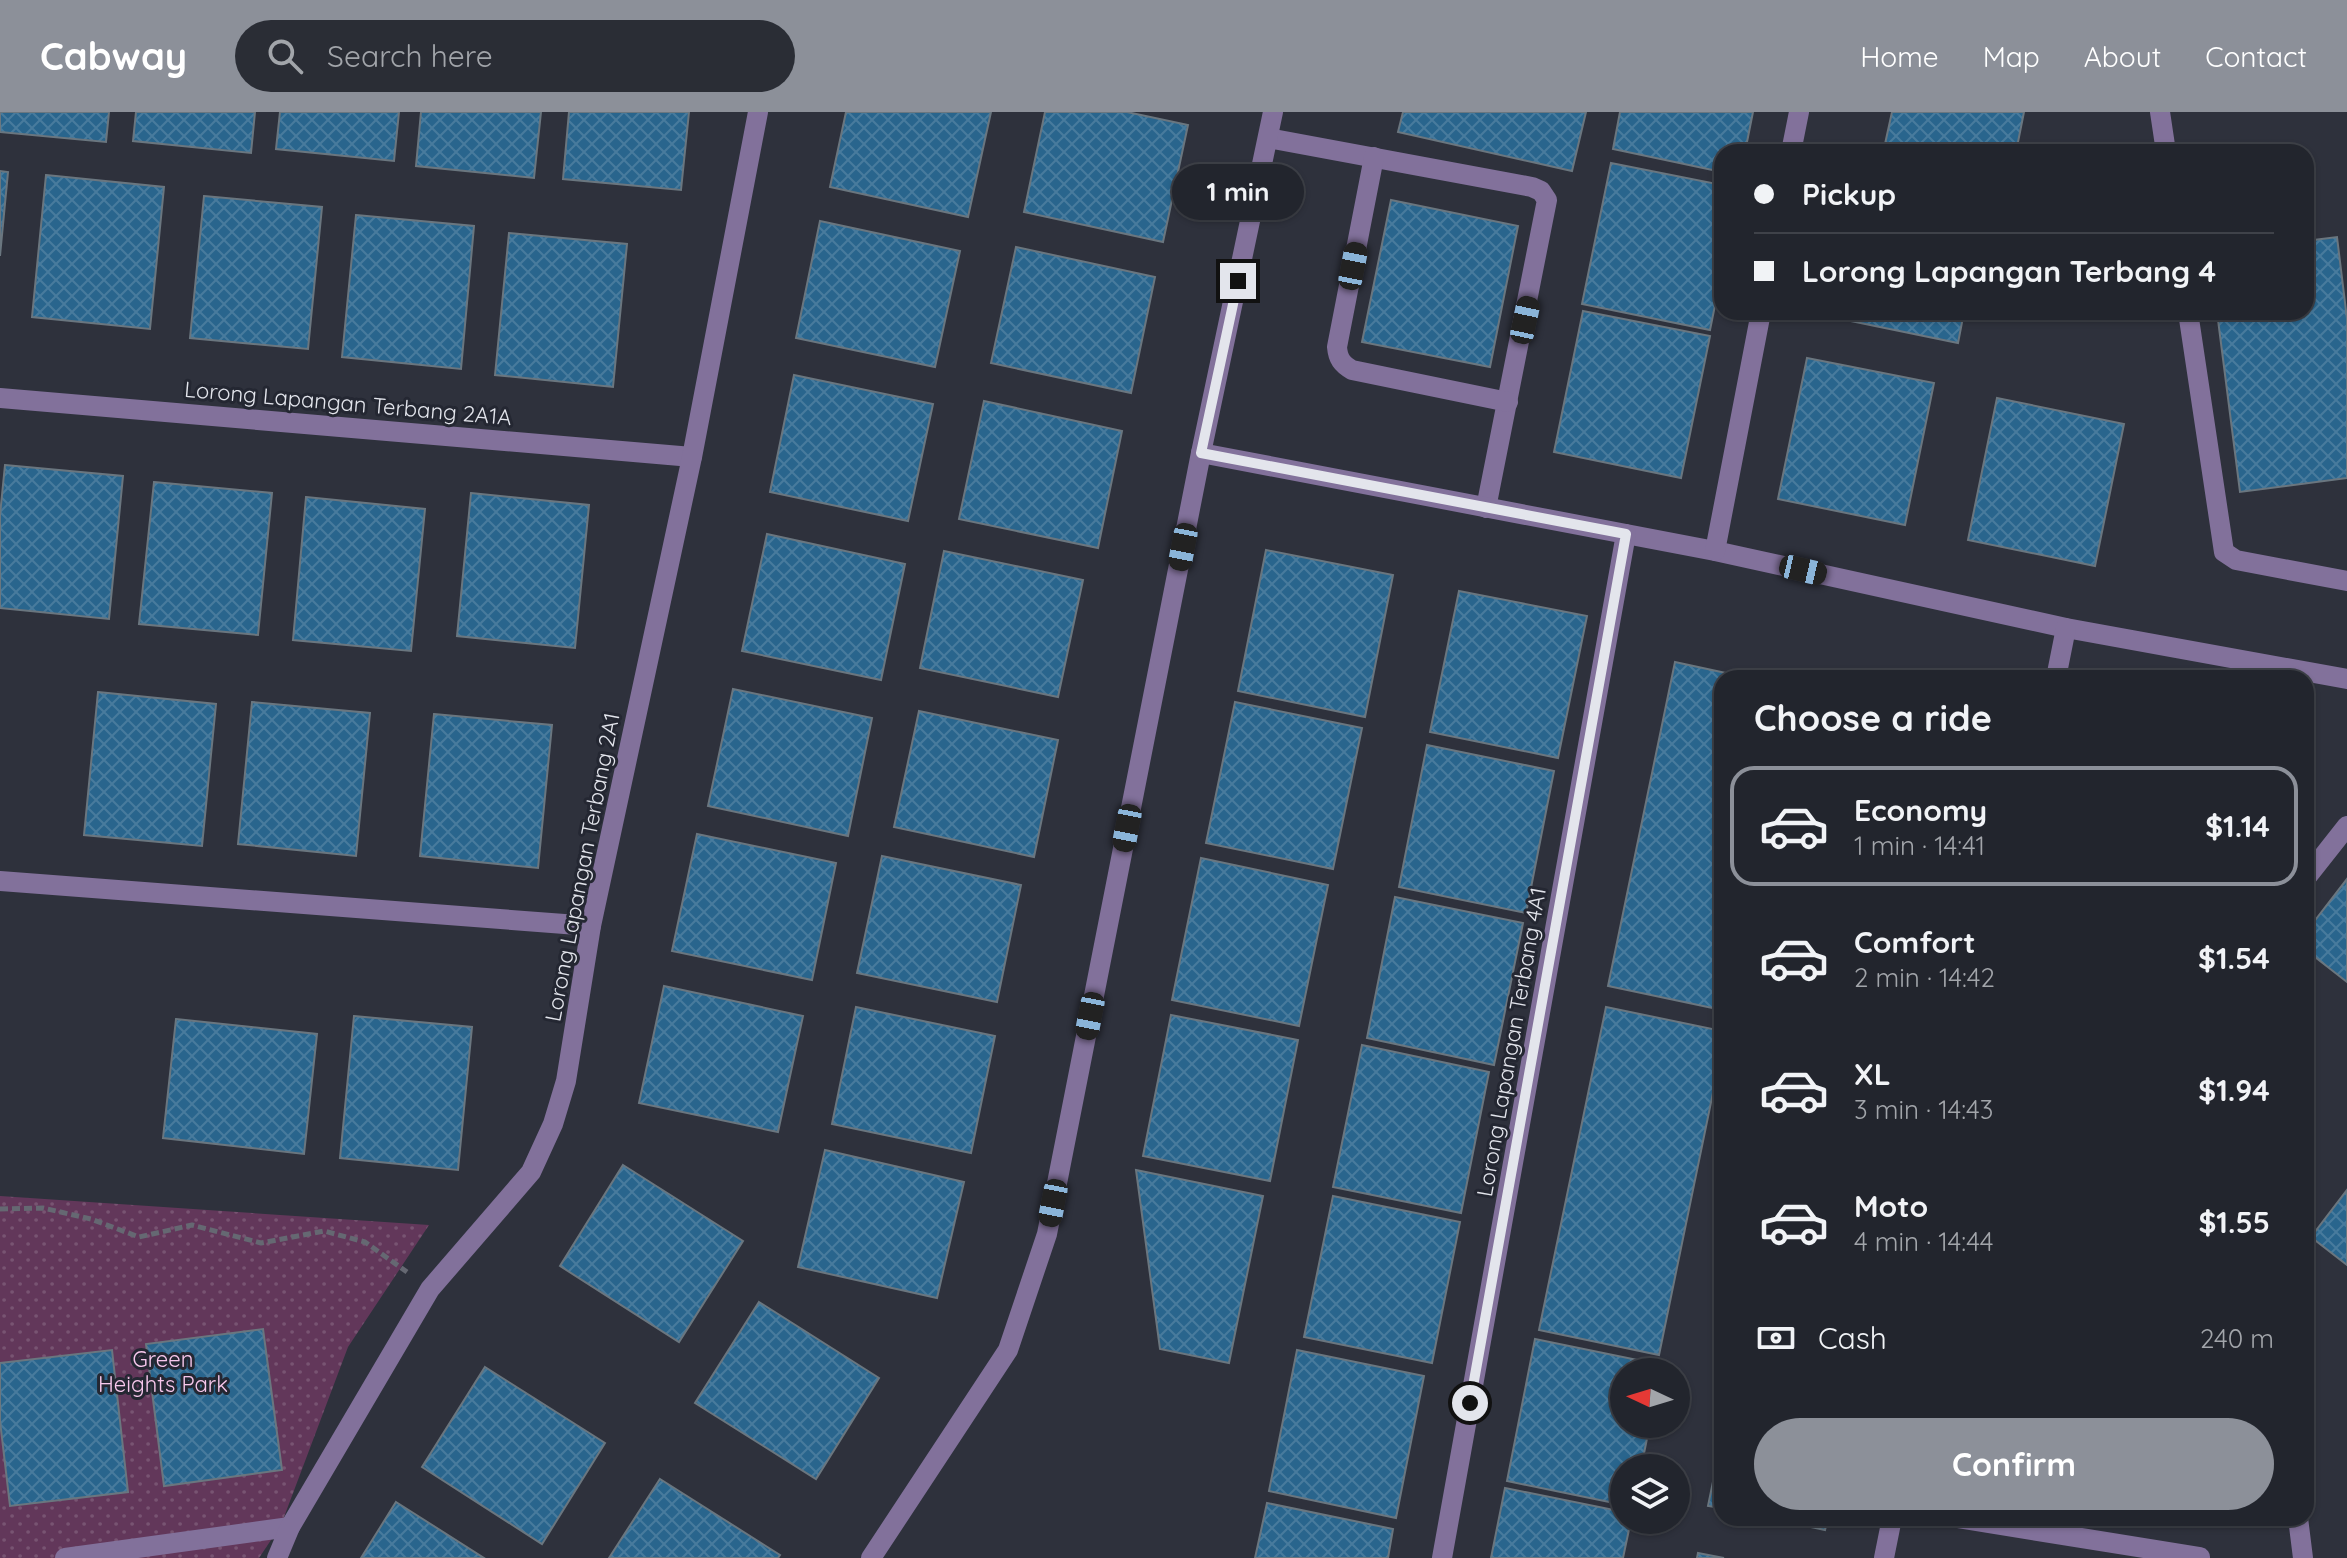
<!DOCTYPE html>
<meta charset="utf-8">
<style>
body{margin:0;font-family:Quicksand,sans-serif;background:#2a2d35;color:#f1f3f6;height:100vh;display:flex;flex-direction:column;font-size:30px;white-space:nowrap}
*{box-sizing:border-box;margin:0}
p{font-size:26px;color:#a2a5aa}
.icon{flex:none;width:44px;height:44px;fill:none;stroke:currentColor;stroke-width:2;stroke-linecap:round;stroke-linejoin:round}
.map{position:relative;flex:1;overflow:hidden}
.panel{position:absolute;left:1714px;top:558px;width:600px;height:856px;display:flex;flex-direction:column;background:#22252d;border-radius:24px;box-shadow:0 2px 6px #0004,0 0 0 2px #3f4249}
.panel>*{flex:none}
.hud{position:absolute;left:1714px;top:32px;width:600px;height:176px;border-radius:24px;box-shadow:0 2px 6px #0004,0 0 0 2px #3f4249;display:grid;align-content:center;height:176px;padding:0 40px;background:#22252d}
.needle{width:52px;rotate:274deg}
.buttons{position:absolute;left:1610px;top:1246px;display:grid;gap:16px}
.buttons a{display:grid;place-items:center;width:80px;height:80px;border-radius:50%;background:#22252d;box-shadow:0 2px 6px #0004,0 0 0 2px #3f4249;font-size:40px}
.end{position:absolute;width:36px;height:36px;margin:-18px;border:10px solid #e3e5ec;background:#111;box-shadow:0 0 0 4px #111}
.from{border-radius:50%}
.bubble{position:absolute;height:56px;border-radius:28px;background:#22252d;box-shadow:0 2px 6px #0004,0 0 0 2px #3f4249;font-size:26px;font-weight:800;line-height:56px;text-align:center}
.car{position:absolute;width:24px;height:48px;margin:-24px -12px;border-radius:10px;box-shadow:0 0 6px 2px #0007;background:linear-gradient(#222 24%,#8ab4d8 0 40%,#222 0 76%,#8ab4d8 0 86%,#222 0)}
.hud b{display:flex;align-items:center;gap:28px;height:76px;font-size:30px}
.hud b+b{border-top:2px solid #3f4249}
.hud i{width:20px;height:20px;background:#f1f3f6}
ul{padding:0;list-style:none}
li{display:flex;align-items:center;gap:24px;height:120px;margin:0 16px 12px;padding:0 24px;border:4px solid transparent;border-radius:24px}
li div{flex:1}
li b{display:block;font-size:30px}
li em{font-style:normal;font-weight:800}
li.selected{border-color:#8c9099}
li>.icon{width:72px;height:72px;stroke-width:1.5}
h2{padding:0 40px;font-size:36px;line-height:96px}
.pay{display:flex;align-items:center;gap:20px;height:88px;padding:0 40px;font-size:30px}
.pay p{margin-inline-start:auto}
.button{display:flex;gap:16px;margin-top:auto;padding:16px 40px}
.button a{flex:1;height:92px;border-radius:48px;background:#8c9099;color:#fff;font-size:32px;font-weight:800;line-height:92px;text-align:center}
header{display:flex;align-items:center;gap:48px;box-sizing:border-box;height:112px;padding:0 40px;background:#8c9099;color:#fff}
header strong{font-size:38px}
nav{display:flex;gap:44px;margin-inline-start:auto;font-size:28px}
.search{width:560px;height:72px;background:#2a2d35;display:flex;align-items:center;gap:20px;box-sizing:border-box;padding:0 28px;border-radius:44px;color:#a2a5aa;font-size:30px}
.map>svg:first-child{display:block}
</style>
<header>
<strong>Cabway</strong>
<div class="search"><svg class="icon" aria-label="search" viewBox="0 0 24 24"><circle cx="10" cy="10" r="6"/><path d="M15 15l6 6"/></svg>Search here</div>
<nav><a>Home</a><a>Map</a><a>About</a><a>Contact</a></nav>
</header>
<div class="map">
<svg width="2347" height="1446" viewBox="0 0 2347 1446">
<defs>
<pattern id="park-dots" width="8" height="8" patternUnits="userSpaceOnUse" patternTransform="scale(2)"><rect width="8" height="8" fill="#62375a"/><path d="M2 2h.1M6 6h.1" fill="none" stroke="#785472" stroke-width="1.8" stroke-linecap="round"/></pattern>
<pattern id="building-cross-hatch" width="8" height="8" patternUnits="userSpaceOnUse" patternTransform="scale(2)"><rect width="8" height="8" fill="#29658d"/><path d="M0 0l8 8M0 8l8-8" fill="none" stroke="#487b9d"/></pattern>
</defs>
<rect width="100%" height="100%" fill="#2e313c"/>
<polygon fill="url(#park-dots)" points="0,1084 429,1113 348,1235 281,1413 259,1446 0,1446"/>
<g fill="url(#building-cross-hatch)" stroke="#6a767f" stroke-width="2">
<polygon points="0,0 109,0 106,30 0,20"/>
<polygon points="136,0 255,0 251,41 133,29"/>
<polygon points="280,0 399,0 394,49 276,37"/>
<polygon points="421,0 541,0 534,66 416,54"/>
<polygon points="569,0 689,0 681,78 563,67"/>
<polygon points="846,0 991,0 968,105 830,75"/>
<polygon points="1045,0 1127,0 1188,13 1163,130 1024,100"/>
<polygon points="1403,0 1586,0 1572,59 1398,20"/>
<polygon points="1620,0 1753,0 1745,40 1722,40 1722,60 1613,37"/>
<polygon points="1892,0 2024,0 2016,40 1925,40 1885,32"/>
<polygon points="1611,51 1722,73 1722,159 1710,218 1582,192"/>
<polygon points="0,59 8,60 0,144"/>
<polygon points="46,63 164,75 150,217 32,205"/>
<polygon points="204,84 322,95 308,237 190,226"/>
<polygon points="1391,88 1518,114 1490,255 1362,230"/>
<polygon points="356,103 474,114 461,257 342,245"/>
<polygon points="820,109 960,139 935,255 796,226"/>
<polygon points="509,121 627,132 613,275 495,263"/>
<polygon points="2337,125 2347,207 2347,366 2240,380 2217,200 2306,200 2306,129"/>
<polygon points="1016,135 1155,165 1131,281 991,251"/>
<polygon points="1583,199 1710,224 1681,366 1554,340"/>
<polygon points="1832,200 1964,200 1958,231 1831,205"/>
<polygon points="1807,246 1934,271 1905,413 1778,387"/>
<polygon points="794,263 933,292 908,409 770,380"/>
<polygon points="1997,286 2124,312 2095,454 1968,428"/>
<polygon points="984,289 1122,319 1098,436 959,407"/>
<polygon points="5,353 123,364 109,507 0,496 0,403"/>
<polygon points="154,370 272,381 258,523 139,512"/>
<polygon points="471,381 589,393 575,536 457,524"/>
<polygon points="306,385 425,397 411,539 293,528"/>
<polygon points="767,422 905,452 881,568 742,539"/>
<polygon points="1266,438 1393,463 1365,605 1238,579"/>
<polygon points="944,439 1083,468 1058,585 920,556"/>
<polygon points="1459,479 1587,504 1558,646 1430,620"/>
<polygon points="1675,550 1749,566 1722,566 1722,898 1608,874"/>
<polygon points="733,577 872,606 848,724 708,694"/>
<polygon points="98,580 216,592 202,734 84,723"/>
<polygon points="252,590 370,601 356,744 238,732"/>
<polygon points="1235,590 1362,616 1333,757 1206,731"/>
<polygon points="919,599 1058,628 1034,745 894,715"/>
<polygon points="434,602 552,613 538,756 420,744"/>
<polygon points="1427,633 1554,659 1526,801 1399,775"/>
<polygon points="697,722 836,751 812,868 672,839"/>
<polygon points="882,744 1021,773 997,890 857,861"/>
<polygon points="1201,746 1328,773 1299,914 1172,888"/>
<polygon points="2347,767 2347,870 2306,838 2306,820"/>
<polygon points="1395,785 1523,811 1494,953 1367,926"/>
<polygon points="664,874 803,904 778,1020 639,991"/>
<polygon points="856,895 995,924 971,1041 832,1012"/>
<polygon points="1606,895 1722,919 1722,937 1659,1243 1539,1218"/>
<polygon points="1171,903 1298,928 1270,1069 1143,1044"/>
<polygon points="354,904 472,915 458,1058 340,1046"/>
<polygon points="176,907 317,922 304,1042 163,1026"/>
<polygon points="1362,933 1489,960 1461,1101 1333,1075"/>
<polygon points="825,1038 964,1070 937,1186 798,1155"/>
<polygon points="623,1053 743,1129 679,1230 560,1154"/>
<polygon points="1136,1058 1263,1084 1229,1251 1160,1237"/>
<polygon points="2347,1078 2347,1153 2311,1125"/>
<polygon points="1333,1084 1460,1110 1432,1251 1304,1225"/>
<polygon points="759,1190 879,1266 816,1367 695,1291"/>
<polygon points="263,1217 282,1358 164,1374 146,1232"/>
<polygon points="1535,1227 1662,1253 1661,1260 1624,1260 1624,1312 1650,1312 1641,1356 1624,1356 1624,1393 1507,1369"/>
<polygon points="112,1238 128,1380 10,1394 0,1309 0,1251"/>
<polygon points="1297,1238 1424,1264 1396,1406 1269,1379"/>
<polygon points="485,1255 605,1331 542,1432 422,1355"/>
<polygon points="1722,1326 1722,1396 1708,1394"/>
<polygon points="660,1367 780,1443 778,1446 609,1446"/>
<polygon points="1505,1376 1624,1400 1624,1408 1631,1408 1623,1446 1491,1446"/>
<polygon points="396,1390 484,1446 361,1446"/>
<polygon points="1267,1391 1393,1417 1388,1446 1255,1446"/>
<polygon points="1769,1406 1828,1406 1825,1418"/>
<polygon points="1698,1441 1724,1446 1697,1446"/>
</g>
<g fill="none" stroke-linecap="round" stroke-linejoin="round">
<polyline stroke="#656872" stroke-width="5" stroke-dasharray="8 4" stroke-linecap="butt" points="0,1097 43,1096 91,1107 139,1125 192,1113 261,1131 324,1119 365,1130 407,1160"/>
<g stroke="#82719b" stroke-width="20">
<polyline points="2160,0 2166,40"/>
<polyline points="1268,26 1532,75 1541,79 1547,88 1486,396"/>
<polyline points="1791,40 1799,0"/>
<path d="M1374,45L1337,235C1338,247 1342,252 1352,258L1508,290"/>
<polyline points="2188,200 2224,440 2236,448 2347,469"/>
<polyline points="0,286 692,345"/>
<polyline points="1201,341 1715,439 2066,516 2347,567"/>
<polyline points="1715,439 1761,200"/>
<polyline points="2056,566 2066,516"/>
<polyline points="2306,766 2347,714"/>
<polyline points="0,769 591,814"/>
<polyline points="1957,1406 2200,1445"/>
<polyline points="2298,1406 2303,1446"/>
<polyline points="65,1446 290,1415"/>
<polyline points="277,1446 290,1415 430,1177 531,1060 553,1012 566,969 591,814 692,345 758,0"/>
<polyline points="871,1446 1008,1238 1047,1122 1201,341 1273,0"/>
<polyline points="1442,1446 1626,422"/>
<polyline points="1884,1446 1892,1406"/>
</g>
</g>
<g fill="none" stroke-linecap="round" stroke-linejoin="round">
<polyline stroke="#e3e5ec" stroke-width="10" points="1238,169 1201,341 1626,422 1470,1291"/>
</g>
<g text-anchor="middle" stroke-width="6" stroke-linejoin="round" paint-order="stroke">
<g font-size="22" fill="#e3e5ec" stroke="#242732">
<text transform="translate(348 291) rotate(5)" y="8">Lorong Lapangan Terbang 2A1A</text>
<text transform="translate(582 755) rotate(-79)" y="8">Lorong Lapangan Terbang 2A1</text>
<text transform="translate(1511 930) rotate(-80)" y="8">Lorong Lapangan Terbang 4A1</text>
</g>
<g font-size="22" fill="#f8c8ed" stroke="#242732">
<text x="163" y="1255">Green<tspan x="163" dy="25">Heights Park</tspan></text>
</g>
</g>
</svg>
<div class="buttons">
<a><svg class="needle" viewBox="-14 -14 28 28"><path d="M0-13l5 13h-10z" fill="#e53935"/><path d="M0 13l5-13h-10z" fill="#a2a5aa"/></svg></a>
<a><svg class="icon" aria-label="layers" viewBox="0 0 24 24"><path d="M12 4l9 5-9 5-9-5zM3 14l9 5 9-5"/></svg></a>
</div>
<i class="end from" style="left:1470px;top:1291px"></i>
<i class="end" style="left:1238px;top:169px"></i>
<div class="bubble" style="left:1172px;top:52px;width:132px">1 min</div>
<i class="car" style="left:1353px;top:154px;rotate:11deg"></i>
<i class="car" style="left:1525px;top:208px;rotate:12deg"></i>
<i class="car" style="left:1183px;top:435px;rotate:191deg"></i>
<i class="car" style="left:1803px;top:458px;rotate:103deg"></i>
<i class="car" style="left:1127px;top:716px;rotate:191deg"></i>
<i class="car" style="left:1090px;top:904px;rotate:191deg"></i>
<i class="car" style="left:1053px;top:1091px;rotate:191deg"></i>
<div class="hud">
<b><i class="from"></i>Pickup</b>
<b><i></i>Lorong Lapangan Terbang 4</b>
</div>
<section class="panel">
<h2>Choose a ride</h2>
<ul>
<li class="selected"><svg class="icon" aria-label="car" viewBox="0 0 24 24"><path d="M5 17H2v-5l4-1 3-4h7l3 4 3 1v5h-3M9 17h6M6 11h13"/><circle cx="7" cy="17" r="2"/><circle cx="17" cy="17" r="2"/></svg><div><b>Economy</b><p>1 min · 14:41</p></div><em>$1.14</em></li>
<li><svg class="icon" aria-label="car" viewBox="0 0 24 24"><path d="M5 17H2v-5l4-1 3-4h7l3 4 3 1v5h-3M9 17h6M6 11h13"/><circle cx="7" cy="17" r="2"/><circle cx="17" cy="17" r="2"/></svg><div><b>Comfort</b><p>2 min · 14:42</p></div><em>$1.54</em></li>
<li><svg class="icon" aria-label="car" viewBox="0 0 24 24"><path d="M5 17H2v-5l4-1 3-4h7l3 4 3 1v5h-3M9 17h6M6 11h13"/><circle cx="7" cy="17" r="2"/><circle cx="17" cy="17" r="2"/></svg><div><b>XL</b><p>3 min · 14:43</p></div><em>$1.94</em></li>
<li><svg class="icon" aria-label="car" viewBox="0 0 24 24"><path d="M5 17H2v-5l4-1 3-4h7l3 4 3 1v5h-3M9 17h6M6 11h13"/><circle cx="7" cy="17" r="2"/><circle cx="17" cy="17" r="2"/></svg><div><b>Moto</b><p>4 min · 14:44</p></div><em>$1.55</em></li>
</ul>
<div class="pay"><svg class="icon" aria-label="cash" viewBox="0 0 24 24"><path d="M3 7h18v10H3z"/><circle cx="12" cy="12" r="2"/></svg>Cash<p>240 m</p></div>
<div class="button"><a>Confirm</a></div>
</section>
</div>
